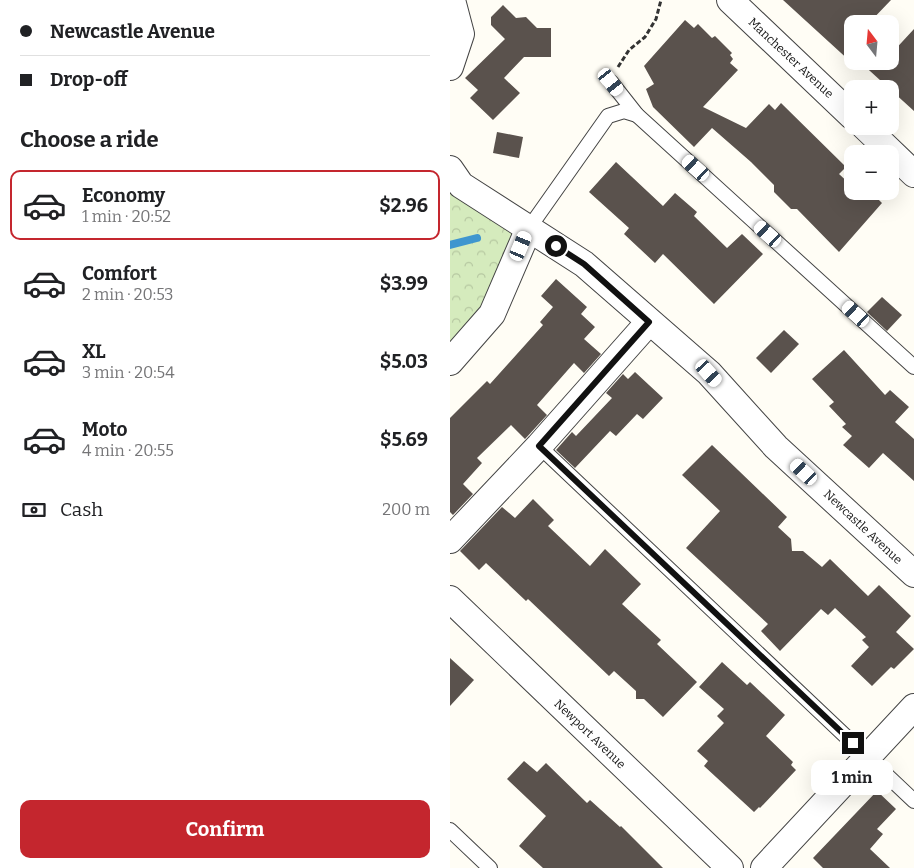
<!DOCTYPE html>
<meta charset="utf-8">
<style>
body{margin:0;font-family:Bitter,serif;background:#f2f2f2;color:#202124;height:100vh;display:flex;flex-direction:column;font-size:19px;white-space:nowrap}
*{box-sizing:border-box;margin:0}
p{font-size:16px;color:#757577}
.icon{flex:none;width:28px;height:28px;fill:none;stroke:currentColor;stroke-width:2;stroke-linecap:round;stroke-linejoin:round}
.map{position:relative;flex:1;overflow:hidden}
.panel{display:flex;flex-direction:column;background:#fff;width:450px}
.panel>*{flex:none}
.top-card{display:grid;align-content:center;height:110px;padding:0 20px;background:#fff}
.needle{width:32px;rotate:344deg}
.fabs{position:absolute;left:394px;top:15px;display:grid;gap:10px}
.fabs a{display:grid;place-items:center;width:55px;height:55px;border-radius:10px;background:#fff;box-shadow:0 5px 20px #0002;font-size:25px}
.end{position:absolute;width:22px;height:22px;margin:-11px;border:6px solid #111;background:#fff;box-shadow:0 0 0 2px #fff}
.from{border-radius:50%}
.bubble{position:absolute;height:35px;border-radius:10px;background:#fff;box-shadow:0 5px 20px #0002;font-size:16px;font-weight:700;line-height:35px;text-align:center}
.car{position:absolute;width:15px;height:30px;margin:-15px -8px;border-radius:6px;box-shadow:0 0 4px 1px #0007;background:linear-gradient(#fff 24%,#345 0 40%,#fff 0 76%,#345 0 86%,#fff 0)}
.top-card b{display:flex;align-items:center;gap:18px;height:48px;font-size:19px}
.top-card b+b{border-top:1px solid #e0e0e0}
.top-card i{width:12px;height:12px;background:#202124}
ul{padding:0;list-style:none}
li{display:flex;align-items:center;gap:15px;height:70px;margin:0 10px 8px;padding:0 10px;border:2px solid transparent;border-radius:10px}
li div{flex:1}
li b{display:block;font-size:19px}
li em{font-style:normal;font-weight:700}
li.on{border-color:#c4262e}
li>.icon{width:45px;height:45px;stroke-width:1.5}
h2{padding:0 20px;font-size:22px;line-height:60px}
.pay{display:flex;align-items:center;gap:12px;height:55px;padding:0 20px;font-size:19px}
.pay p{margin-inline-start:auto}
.button{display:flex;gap:10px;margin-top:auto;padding:10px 20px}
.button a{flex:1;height:58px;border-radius:10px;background:#c4262e;color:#fff;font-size:20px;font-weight:700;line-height:58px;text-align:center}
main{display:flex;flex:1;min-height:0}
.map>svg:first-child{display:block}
</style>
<main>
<section class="panel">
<div class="top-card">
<b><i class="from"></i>Newcastle Avenue</b>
<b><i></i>Drop-off</b>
</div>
<h2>Choose a ride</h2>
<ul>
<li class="on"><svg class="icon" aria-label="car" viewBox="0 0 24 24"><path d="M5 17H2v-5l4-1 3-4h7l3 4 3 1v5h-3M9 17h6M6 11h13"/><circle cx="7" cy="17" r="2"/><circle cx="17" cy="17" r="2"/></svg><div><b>Economy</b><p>1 min · 20:52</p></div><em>$2.96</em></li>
<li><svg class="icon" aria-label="car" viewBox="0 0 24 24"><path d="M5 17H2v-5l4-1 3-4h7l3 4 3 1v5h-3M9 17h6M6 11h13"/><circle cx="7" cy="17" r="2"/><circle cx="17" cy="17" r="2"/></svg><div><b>Comfort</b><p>2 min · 20:53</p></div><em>$3.99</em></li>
<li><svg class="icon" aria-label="car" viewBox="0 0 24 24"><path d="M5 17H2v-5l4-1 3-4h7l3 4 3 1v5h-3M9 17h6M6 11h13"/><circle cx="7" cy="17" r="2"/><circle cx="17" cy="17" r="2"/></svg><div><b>XL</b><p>3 min · 20:54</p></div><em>$5.03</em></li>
<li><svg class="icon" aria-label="car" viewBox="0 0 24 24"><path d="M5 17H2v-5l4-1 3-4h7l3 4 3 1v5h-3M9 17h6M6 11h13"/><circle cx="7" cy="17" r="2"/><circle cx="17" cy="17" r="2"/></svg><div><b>Moto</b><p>4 min · 20:55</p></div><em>$5.69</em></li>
</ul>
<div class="pay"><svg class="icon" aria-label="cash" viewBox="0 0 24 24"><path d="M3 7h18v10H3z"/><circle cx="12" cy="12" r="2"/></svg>Cash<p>200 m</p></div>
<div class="button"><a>Confirm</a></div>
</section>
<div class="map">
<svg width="464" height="868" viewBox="0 0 464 868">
<defs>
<pattern id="park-crowns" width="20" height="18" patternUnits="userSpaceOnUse" patternTransform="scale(1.25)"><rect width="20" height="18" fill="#d5ebbd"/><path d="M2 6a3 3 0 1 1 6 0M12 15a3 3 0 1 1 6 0" fill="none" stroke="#b6c8a1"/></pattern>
</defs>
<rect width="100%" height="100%" fill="#fffdf5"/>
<polygon fill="url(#park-crowns)" points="0,168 88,234 0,364"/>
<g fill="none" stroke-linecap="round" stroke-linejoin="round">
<polyline stroke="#3f96cf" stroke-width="8" points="0,245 27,238"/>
</g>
<g fill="#5a524d">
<polygon points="333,0 441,0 418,24 402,24 402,63"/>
<polygon points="53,5 66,18 76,17 87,28 101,28 101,57 74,57 54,78 70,93 43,120 20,98 28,90 15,78 55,39 41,25 41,17"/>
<polygon points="235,20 244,28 248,24 262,38 265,36 282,53 280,55 283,59 280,63 288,70 253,107 296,128 319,104 325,110 331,103 396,167 389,174 402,186 402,191 420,191 432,203 389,252 347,209 341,209 324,192 324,185 301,162 262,128 244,147 203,107 196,89 204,84 194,66"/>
<polygon points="464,29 464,111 409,61 440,61 440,55"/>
<polygon points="47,132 73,137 69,158 43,153"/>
<polygon points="166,162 213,206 225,193 247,212 244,216 277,248 292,234 313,254 264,304 213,254 205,263 174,234 179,228 139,192"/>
<polygon points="106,279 137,307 131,314 145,327 134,339 151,354 134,373 124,363 87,405 97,415 75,439 61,425 27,458 32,463 13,484 23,494 3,515 0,512 0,418 37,381 40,384 93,325 90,322 103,307 91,296"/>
<polygon points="432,297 452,315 437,331 417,312"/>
<polygon points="334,330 349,344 321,373 306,358"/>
<polygon points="394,350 435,395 440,390 459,407 445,422 464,439 464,481 433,453 419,468 393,445 402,436 392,427 396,424 379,406 384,402 362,379"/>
<polygon points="185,372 213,398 193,419 187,414 166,436 160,431 125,468 106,450 122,432 126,436 162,398 156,393 173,374 178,379"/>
<polygon points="262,445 337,517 328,527 341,539 342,551 353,551 372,567 380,559 418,596 429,585 461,616 446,632 464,649 444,669 441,667 422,686 401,666 419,647 412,640 416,637 385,608 378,615 371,609 330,651 311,631 318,624 236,548 270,511 232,475"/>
<polygon points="83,499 104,520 98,526 140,566 155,549 191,584 172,604 211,640 207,644 247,682 213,717 194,699 186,699 186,691 164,671 159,676 78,599 76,601 36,563 29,570 10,551 52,507 65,518"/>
<polygon points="0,658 24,680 0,706"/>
<polygon points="272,662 297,685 300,682 335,715 316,736 343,762 341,765 346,770 310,808 309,807 304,812 254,766 258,761 247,751 274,723 267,716 274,709 249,687"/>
<polygon points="74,761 87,772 96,763 137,803 140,800 170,827 171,826 213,868 93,868 69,846 96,816 57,779"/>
<polygon points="427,791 446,809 427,829 433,834 420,849 440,868 373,868 363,858"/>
</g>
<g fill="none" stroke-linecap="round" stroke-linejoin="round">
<g stroke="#444" stroke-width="16">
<g id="lane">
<polyline points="161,82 187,115 464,367"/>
<polyline points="79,228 158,116 174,111 187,115"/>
<polyline points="89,446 464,801"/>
<polyline points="0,830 40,868"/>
</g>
</g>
<g stroke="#444" stroke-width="28">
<g id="street">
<polyline points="280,0 402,116"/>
<polyline points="0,67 11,34 2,0"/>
<polyline points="414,126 464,174"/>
<polyline points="0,169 11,185 134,264 259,373 326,447 464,574"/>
<polyline points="0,362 42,314 79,228"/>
<polyline points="0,540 89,446 199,322"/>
<polyline points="0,599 280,868"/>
<polyline points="314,868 464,707"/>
</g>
</g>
<polyline stroke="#333" stroke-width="3" stroke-dasharray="5 2.5" stroke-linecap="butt" points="168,67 179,50 195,37 206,19 211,0"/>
<use href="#lane" stroke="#fff" stroke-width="14"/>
<use href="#street" stroke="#fff" stroke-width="26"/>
</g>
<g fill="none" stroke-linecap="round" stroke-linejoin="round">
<polyline stroke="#111" stroke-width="6" points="106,246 134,264 199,322 89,446 403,743"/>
</g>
<g text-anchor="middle" stroke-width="5" stroke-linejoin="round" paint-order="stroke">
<g font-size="12" fill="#111" stroke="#fff">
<text transform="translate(341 58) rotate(43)" y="4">Manchester Avenue</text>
<text transform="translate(413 527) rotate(43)" y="4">Newcastle Avenue</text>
<text transform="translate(140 734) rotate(44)" y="4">Newport Avenue</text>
</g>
</g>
</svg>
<div class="fabs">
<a><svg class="needle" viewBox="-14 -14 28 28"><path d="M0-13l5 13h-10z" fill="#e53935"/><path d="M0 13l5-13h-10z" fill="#757577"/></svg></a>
<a>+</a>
<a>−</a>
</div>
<i class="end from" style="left:106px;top:246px"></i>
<i class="end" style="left:403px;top:743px"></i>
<div class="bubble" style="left:361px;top:760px;width:82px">1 min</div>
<i class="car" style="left:161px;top:82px;rotate:141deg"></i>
<i class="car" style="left:246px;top:168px;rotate:312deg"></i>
<i class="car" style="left:318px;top:234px;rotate:312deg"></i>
<i class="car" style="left:71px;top:246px;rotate:23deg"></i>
<i class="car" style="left:406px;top:314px;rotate:312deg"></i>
<i class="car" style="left:259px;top:373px;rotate:138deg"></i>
<i class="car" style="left:354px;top:472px;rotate:313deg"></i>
</div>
</main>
